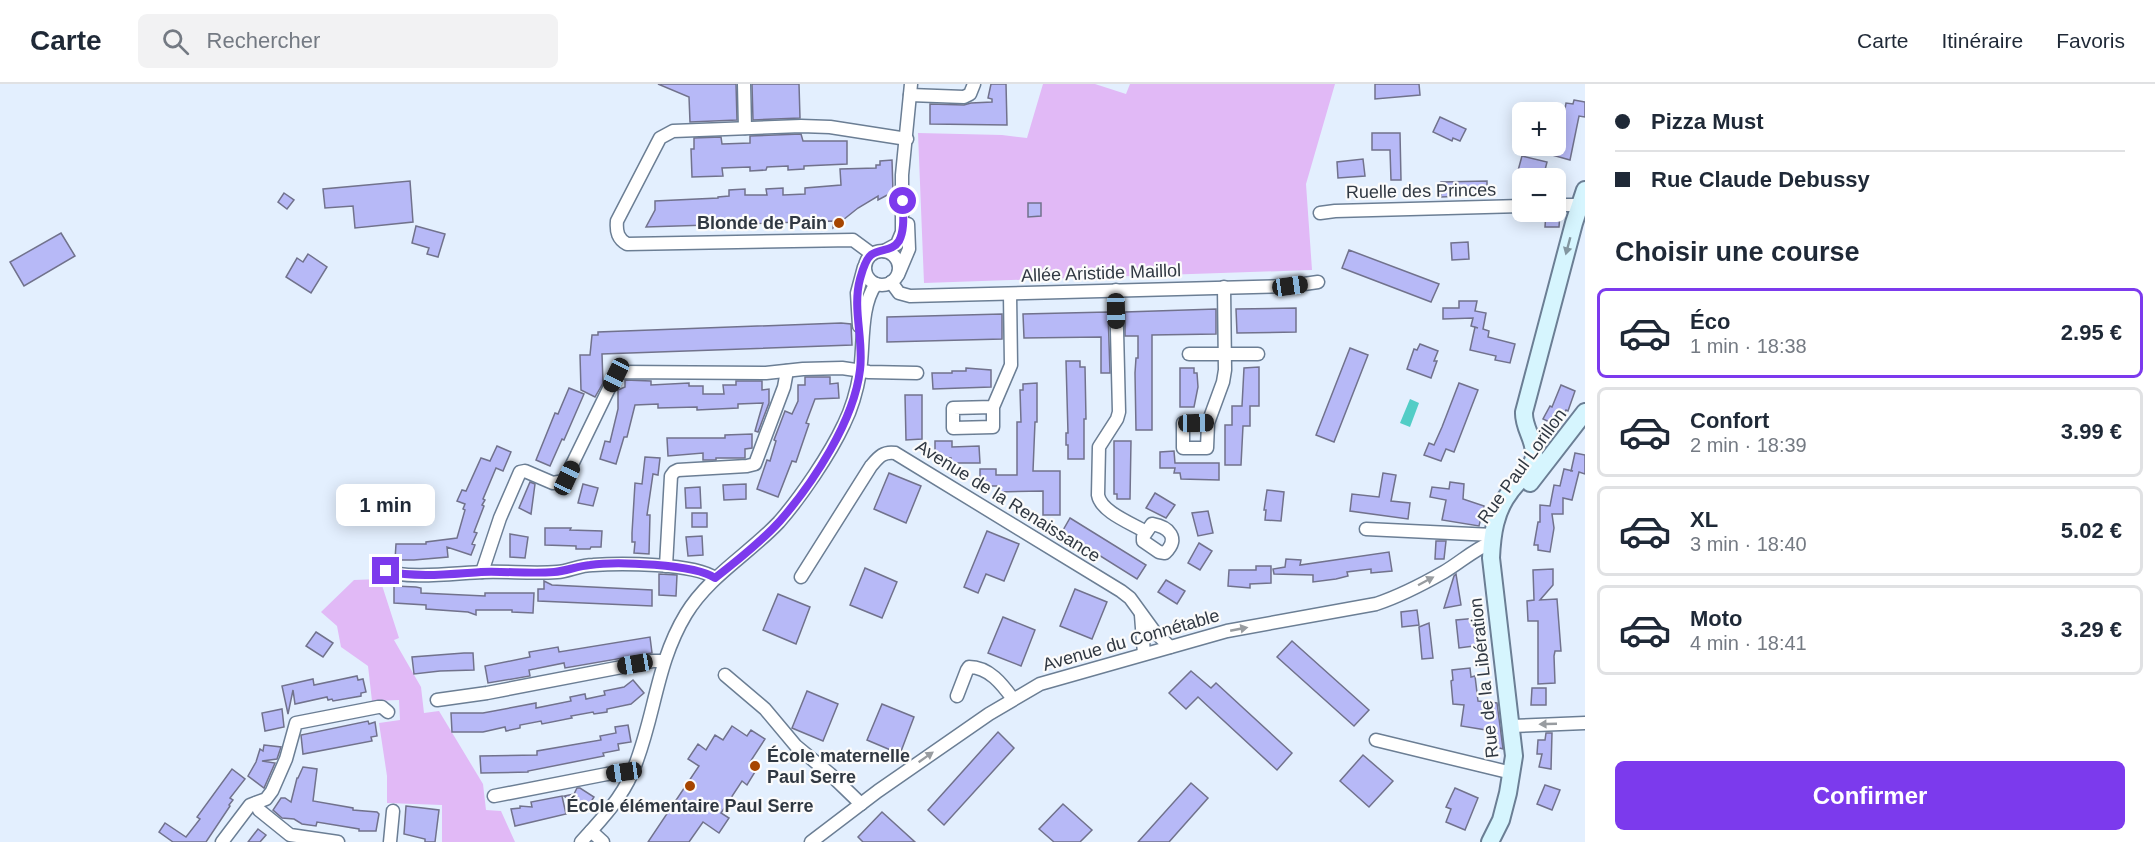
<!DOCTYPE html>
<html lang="fr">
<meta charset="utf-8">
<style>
body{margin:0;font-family:Arial,sans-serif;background:#f2f2f3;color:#1f2937;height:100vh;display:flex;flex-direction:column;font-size:22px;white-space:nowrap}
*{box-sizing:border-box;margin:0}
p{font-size:20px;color:#747a83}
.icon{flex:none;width:33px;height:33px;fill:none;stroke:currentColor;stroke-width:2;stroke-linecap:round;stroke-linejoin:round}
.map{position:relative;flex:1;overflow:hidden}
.side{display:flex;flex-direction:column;background:#fff;width:570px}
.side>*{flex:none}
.guide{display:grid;align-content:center;height:132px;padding:0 30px;background:#fff}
.buttons{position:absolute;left:1512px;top:18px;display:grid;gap:12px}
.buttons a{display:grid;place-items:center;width:54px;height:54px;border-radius:9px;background:#fff;box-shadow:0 3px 15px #0003;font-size:30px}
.end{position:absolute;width:27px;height:27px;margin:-14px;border:8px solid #7c3aed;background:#fff;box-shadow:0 0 0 3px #fff}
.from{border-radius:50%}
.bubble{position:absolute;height:42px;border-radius:9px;background:#fff;box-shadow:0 3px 15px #0003;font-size:20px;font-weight:600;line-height:42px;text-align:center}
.car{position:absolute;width:18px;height:36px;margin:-18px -9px;border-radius:8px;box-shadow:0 0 4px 2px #0007;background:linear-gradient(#222 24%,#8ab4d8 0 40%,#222 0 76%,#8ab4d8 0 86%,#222 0)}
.guide b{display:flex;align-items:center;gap:21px;height:57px;font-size:22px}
.guide b+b{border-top:2px solid #e0e1e3}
.guide i{width:15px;height:15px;background:#1f2937}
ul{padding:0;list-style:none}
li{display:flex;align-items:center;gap:18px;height:90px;margin:0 12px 9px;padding:0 18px;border:3px solid #e0e1e3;border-radius:9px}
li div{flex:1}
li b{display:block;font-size:22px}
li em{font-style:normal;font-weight:600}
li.active{border-color:#7c3aed}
li>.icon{width:54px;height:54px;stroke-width:1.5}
h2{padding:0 30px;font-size:27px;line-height:72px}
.primary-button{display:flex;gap:12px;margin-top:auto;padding:12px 30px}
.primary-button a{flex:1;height:69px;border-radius:9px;background:#7c3aed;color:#fff;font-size:24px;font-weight:600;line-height:69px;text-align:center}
header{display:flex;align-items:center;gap:36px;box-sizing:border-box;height:84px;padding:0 30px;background:#fff;border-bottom:2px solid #e0e1e3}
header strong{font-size:28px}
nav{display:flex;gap:33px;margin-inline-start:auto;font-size:21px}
.search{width:420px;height:54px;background:#f2f2f3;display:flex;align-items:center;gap:15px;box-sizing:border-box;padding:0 21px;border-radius:9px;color:#747a83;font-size:22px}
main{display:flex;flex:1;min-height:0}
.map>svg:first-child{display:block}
</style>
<header>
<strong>Carte</strong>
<div class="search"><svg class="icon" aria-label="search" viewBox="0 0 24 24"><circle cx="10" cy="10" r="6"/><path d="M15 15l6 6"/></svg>Rechercher</div>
<nav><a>Carte</a><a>Itinéraire</a><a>Favoris</a></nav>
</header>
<main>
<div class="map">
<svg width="1585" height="758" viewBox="0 0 1585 758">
<rect width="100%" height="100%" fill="#e3effe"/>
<g fill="#e1b9f6">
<polygon points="1043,0 1095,0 1126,10 1130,0 1335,0 1306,100 1312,186 924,199 918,49 1002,51 1027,54"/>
<polygon points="380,495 399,554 394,556 421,603 424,629 439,627 483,700 486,726 501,727 515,758 442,758 442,721 387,719 387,692 379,639 400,636 399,616 372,617 368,582 341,563 337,542 321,528 354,496"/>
</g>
<polygon fill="#52cdc6" points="1410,315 1419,319 1410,343 1400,339"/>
<g fill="#b7b9f7" stroke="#71728c" stroke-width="1.5">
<polygon points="658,0 736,0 737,36 690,38 689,13"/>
<polygon points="752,0 799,0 800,34 753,36"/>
<polygon points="991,0 1006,0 1007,41 930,40 930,20 964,21 971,19 992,18 992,15 988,14"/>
<polygon points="1375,0 1419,0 1420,11 1375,15"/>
<polygon points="1574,16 1585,18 1585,33 1579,32 1570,76 1552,71 1558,47 1561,48 1566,19 1573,20"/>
<polygon points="1440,33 1466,45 1460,57 1453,54 1452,57 1433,48"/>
<polygon points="1372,49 1400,49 1401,96 1391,96 1390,66 1372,66"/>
<polygon points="801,50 803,57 847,57 847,80 804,82 804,85 788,86 788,82 767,83 766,86 750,87 750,83 722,84 723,92 692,93 691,65 694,65 694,54 721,53 722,60 750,59 750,52"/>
<polygon points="1522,72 1547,78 1543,94 1516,94"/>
<polygon points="1363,75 1365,92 1338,94 1337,78"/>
<polygon points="892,76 893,108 878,116 878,112 858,124 833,144 833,137 646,143 655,126 655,117 718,114 718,113 729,112 729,106 745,105 745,111 767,111 766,105 783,104 783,111 805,110 805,104 841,101 840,85 876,84 876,81 880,81 880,77"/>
<polygon points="410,97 413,138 355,144 353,122 325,124 323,105"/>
<polygon points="1487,97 1487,111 1441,113 1441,98"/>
<polygon points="284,109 294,116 287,125 278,118"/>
<polygon points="1028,119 1041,119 1041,132 1028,133"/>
<polygon points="1546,128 1560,129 1559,143 1545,143"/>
<polygon points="416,142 445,150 438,173 427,170 429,164 412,159"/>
<polygon points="61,149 75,172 24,202 10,178"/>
<polygon points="1468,158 1469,175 1452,176 1451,159"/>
<polygon points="1349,166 1439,200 1431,218 1342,184"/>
<polygon points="308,170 327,183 311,209 286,193 297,174 303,178"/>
<polygon points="1459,217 1477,217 1475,227 1486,229 1483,245 1489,247 1488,253 1515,260 1510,279 1495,276 1496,272 1470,266 1475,243 1478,244 1471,242 1473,234 1443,235 1443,224 1459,224"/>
<polygon points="1296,224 1296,248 1237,249 1236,225"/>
<polygon points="1216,225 1216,250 1152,251 1152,346 1136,346 1135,289 1136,274 1138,274 1138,252 1125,252 1125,228"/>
<polygon points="1108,228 1110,289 1101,289 1101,253 1024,254 1023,230"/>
<polygon points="1002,230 1002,255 887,258 887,233"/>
<polygon points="841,239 851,240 852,261 602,270 603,299 595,313 581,306 580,271 590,271 592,251 598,251 598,248"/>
<polygon points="1420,260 1438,267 1434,277 1437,277 1431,294 1407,285 1414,265 1417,266"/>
<polygon points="1350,264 1368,271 1334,358 1316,351"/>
<polygon points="1066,277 1080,277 1080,283 1085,283 1086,335 1084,335 1084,375 1068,375 1068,361 1066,361 1066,349 1068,349"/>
<polygon points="1259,283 1259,322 1250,322 1250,342 1243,342 1241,381 1225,381 1225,341 1232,341 1232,322 1242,322 1244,284"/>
<polygon points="966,284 991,286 991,303 933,305 932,289 952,289 952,287 966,287"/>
<polygon points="1180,284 1194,284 1194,289 1197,289 1198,303 1194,323 1180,323"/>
<polygon points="805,293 830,293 830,300 838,299 839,314 815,315 806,339 809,340 796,378 792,377 778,413 757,405 767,376 770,377 776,357 774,356 785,327 792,330 798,317 798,301 805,301"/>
<polygon points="625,296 651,297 651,301 689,299 689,302 703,302 703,310 724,310 723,301 736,301 736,297 762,297 762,306 769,305 769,319 758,348 755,347 763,319 738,320 738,324 697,326 697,323 658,324 658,320 635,321 627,353 624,353 616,380 600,375 605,357 610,358 618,325 618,306 625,303"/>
<polygon points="1037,299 1037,338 1035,338 1033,387 1060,387 1060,431 1043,431 1043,407 997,408 997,402 980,402 980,385 996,385 996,391 1017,391 1017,338 1021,338 1020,306 1023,306 1023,300"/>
<polygon points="1459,299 1478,306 1454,368 1446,365 1441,377 1424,371 1429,359 1434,361 1442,343"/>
<polygon points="1561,301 1575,307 1568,327 1566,326 1558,342 1543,335 1550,322 1552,323"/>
<polygon points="569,304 584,310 564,356 562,355 550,382 536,376 555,329 558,330"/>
<polygon points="905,311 922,311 922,355 906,356"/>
<polygon points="752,350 752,364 745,365 745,374 716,374 716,376 703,376 703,369 668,372 667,354 725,354 725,351"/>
<polygon points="935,357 952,357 952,363 979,362 980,379 951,379 951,374 935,374"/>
<polygon points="1114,357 1131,357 1130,415 1117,415 1117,410 1114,410"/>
<polygon points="497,362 511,368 503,387 496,384 483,415 485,416 482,421 484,422 474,448 477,449 472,460 475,461 471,471 447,463 448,473 414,476 395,476 396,460 426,460 426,458 457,454 465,426 463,425 465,420 457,417 462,406 466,407 481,374 490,377"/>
<polygon points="1174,367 1175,379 1219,379 1219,396 1181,395 1180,389 1174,389 1175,384 1160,384 1160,368"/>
<polygon points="1575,369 1585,371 1585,390 1579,388 1572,416 1563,414 1563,430 1552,430 1554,444 1550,468 1538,466 1538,461 1534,461 1538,438 1540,438 1540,421 1550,422 1554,401 1560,402 1564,385 1573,387 1571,387"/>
<polygon points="645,373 660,374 658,391 653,390 647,431 650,431 649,470 634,469 635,458 632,458 632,449 635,399 642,400"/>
<polygon points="889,389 921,402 906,439 874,425"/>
<polygon points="1383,389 1396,391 1391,417 1410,419 1408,435 1350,427 1352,410 1379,413"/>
<polygon points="530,398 535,400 531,430 519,424"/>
<polygon points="1450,398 1464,400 1463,415 1484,422 1479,442 1442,436 1446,416 1430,413 1432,403 1449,405"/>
<polygon points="583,400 598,404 593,422 578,419"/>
<polygon points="746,400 746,415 724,416 723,401"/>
<polygon points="700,403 701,424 686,424 685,404"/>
<polygon points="1267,406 1284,408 1281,437 1265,436 1266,426 1264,426"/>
<polygon points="1155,409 1175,421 1166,434 1146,424"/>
<polygon points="1208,427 1213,449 1198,452 1192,429"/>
<rect x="692" y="429" width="15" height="14"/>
<polygon points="1070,434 1146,481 1137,495 1062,448"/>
<polygon points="545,444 571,444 570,446 602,447 601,463 591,463 590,465 576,465 576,462 545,461"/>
<polygon points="987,447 1019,460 1004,497 986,490 978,509 964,503"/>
<polygon points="510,450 528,453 525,474 510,473"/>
<polygon points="702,452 703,471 688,472 686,453"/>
<polygon points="1436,457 1446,457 1444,475 1435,475"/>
<polygon points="1199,459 1212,467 1200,486 1188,479"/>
<polygon points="1389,468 1392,487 1371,489 1371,485 1347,488 1348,492 1336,495 1313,498 1313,491 1274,490 1273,485 1285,483 1286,475 1301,476 1300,481"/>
<polygon points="1256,482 1271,482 1271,499 1250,500 1250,504 1228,502 1229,486 1256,486"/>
<polygon points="865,484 897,498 882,534 850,521"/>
<polygon points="1553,485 1553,501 1540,516 1557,515 1561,567 1555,567 1554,572 1555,599 1538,600 1538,537 1528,537 1527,517 1534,516 1533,486"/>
<polygon points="659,490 677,491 676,512 659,511"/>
<polygon points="1456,490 1461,521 1444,524 1454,492"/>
<polygon points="1166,496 1185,507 1177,520 1158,508"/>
<polygon points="544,497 552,501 652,506 652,522 538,517 538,505 544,505"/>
<polygon points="394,502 416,503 421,504 421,509 485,512 485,509 534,509 533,529 512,528 512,526 476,526 476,531 468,528 426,525 426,521 394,519"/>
<polygon points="1075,505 1107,518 1092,555 1060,542"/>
<polygon points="778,510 810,523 796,560 763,546"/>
<polygon points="1417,526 1419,541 1402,543 1401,528"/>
<polygon points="1003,533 1035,546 1021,582 988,569"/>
<polygon points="1478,534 1481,561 1459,564 1456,536"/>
<polygon points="1429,539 1433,574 1422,575 1419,543"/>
<polygon points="316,548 333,559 323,573 306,562"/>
<polygon points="650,553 652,569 565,584 564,579 529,586 530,592 488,599 485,582 530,573 529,568 558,563 559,568"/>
<polygon points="1292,557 1369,626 1354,642 1277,573"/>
<polygon points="464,569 473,569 474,586 440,587 414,590 412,573"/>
<polygon points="1470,584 1471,593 1475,592 1478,617 1497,619 1503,665 1489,661 1486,646 1461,642 1464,621 1453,620 1451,597 1453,596 1452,586"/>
<polygon points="1191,587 1211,604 1216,599 1292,669 1277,686 1198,613 1186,625 1169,609"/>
<polygon points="357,592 358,596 363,595 366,608 361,609 361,612 333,617 332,615 328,616 327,613 295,620 293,606 288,630 282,602 313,595 314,601"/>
<polygon points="633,596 644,609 631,620 607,625 607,628 594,630 593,628 571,632 572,634 542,640 541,637 520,641 520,644 506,647 505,643 483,648 452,648 451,629 483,629 536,619 536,624 571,617 570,613 585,610 586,615 605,611 604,607 624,603"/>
<polygon points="1532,604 1546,604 1546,621 1531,621"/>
<polygon points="807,607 838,620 823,657 792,644"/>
<polygon points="882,620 914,633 900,670 867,656"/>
<polygon points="282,625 284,643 265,647 262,629"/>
<polygon points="368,637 369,640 375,638 377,652 371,653 372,657 303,670 301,651"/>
<polygon points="628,641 631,658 618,660 619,666 603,669 604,672 528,687 528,688 481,689 480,672 537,671 537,667 601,656 600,652 616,649 615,643"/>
<polygon points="732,642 747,652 751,646 765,655 750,678 758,683 747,701 742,697 721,729 729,734 719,749 703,738 689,758 648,758 699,682 688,675 698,660 706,666 715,651 723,656"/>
<polygon points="998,648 1014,664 944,741 928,726"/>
<polygon points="1546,649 1552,649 1551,685 1539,683 1542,670 1537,670 1538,656 1545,656"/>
<polygon points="264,661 281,663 277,675 262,677 275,679 264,704 248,692 256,678 260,665 263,667"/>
<polygon points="1363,671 1393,697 1369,723 1340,697"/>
<polygon points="303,683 317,685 313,717 353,724 353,726 377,728 379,730 376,747 359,747 359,745 317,738 316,742 302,740 294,735 282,734 273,726 281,714 285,714 291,718 297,694 298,694"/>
<polygon points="232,685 245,695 230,714 233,716 229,721 230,722 206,758 173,758 159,748 165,739 186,753 200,735 197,733"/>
<polygon points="1191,699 1208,714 1169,758 1138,758"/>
<polygon points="1545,701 1560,706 1552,726 1537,720"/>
<polygon points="577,704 580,704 594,713 586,726 564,712 574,710"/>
<polygon points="1455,704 1478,714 1465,746 1446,738 1451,725 1446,723"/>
<polygon points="562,712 566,730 515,742 511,725 520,724 520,722 532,723 531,718"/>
<polygon points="1063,720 1092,746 1080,758 1054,758 1039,745"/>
<polygon points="406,722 439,726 435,758 425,758 425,755 404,750"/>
<polygon points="882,728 915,758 863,758 858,753"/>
<polygon points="258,745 266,751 260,758 248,758"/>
</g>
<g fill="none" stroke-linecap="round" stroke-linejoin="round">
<g stroke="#6b7e94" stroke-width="15">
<g id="minor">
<polyline points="744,0 745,44"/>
<polyline points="910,11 964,13 970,10 974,0"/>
<polyline points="1556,121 1580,121"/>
<polyline points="1320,129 1335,127 1522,122"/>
<polyline points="884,167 897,160 902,148 902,91 911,0"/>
<circle cx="882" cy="184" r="17"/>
<path d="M872,170L853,156L627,160C618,155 616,148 617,137L660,54L673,47L801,42L830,43L907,55"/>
<polyline points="898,191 909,165 908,140"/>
<polyline points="891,198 899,209 910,212 1290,202 1318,198"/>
<path d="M1116,206L1119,328L1117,335L1099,363L1098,411C1101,428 1131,439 1146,448"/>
<polyline points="859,242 857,209 864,183"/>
<polyline points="1189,270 1258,270"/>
<polyline points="993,323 953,324 953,344 993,343 993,323 1011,281 1010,210"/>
<polyline points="1208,339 1183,339 1183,364 1207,364 1208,339 1223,298 1225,286 1224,203"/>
<path d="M1152,440C1169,443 1180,454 1165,469L1159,468L1143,457V453Z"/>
<polyline points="1366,445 1493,451"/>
<polyline points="666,482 671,392 674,388 678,386 747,382 755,380 784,303 787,287"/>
<path d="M382,486C407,496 456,489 483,488C507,487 532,490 557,488C569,487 580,481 593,481C620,479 694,479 715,494"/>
<polyline points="482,488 500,434 520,388 525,387 553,399 564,397 616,290 620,288 766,289 803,285 842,284 869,288 917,289"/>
<path d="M801,493L871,382C878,374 883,367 895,369L1121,507L1130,514L1154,547L1170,563"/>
<polyline points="1141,531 1144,570"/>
<polyline points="725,591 765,625 796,662 830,690 861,720"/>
<path d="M957,612L967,586L969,583C989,583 1002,600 1013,615"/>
<polyline points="437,616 487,609 653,577 663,577"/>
<polyline points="1511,642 1585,639"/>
<polyline points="1376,656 1512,689"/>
<polyline points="494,712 607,690 624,688 632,689"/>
<polyline points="256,719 259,726 290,751 338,758"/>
<polyline points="591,747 603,758"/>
<polyline points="222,758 250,721 266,715 272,707 286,675 296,639 378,623 382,623 388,628"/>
<polyline points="390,758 393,727"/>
<path d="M581,758C600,737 621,715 632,689C655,636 655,581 686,530C709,492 749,470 779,438C801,413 830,370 844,340C852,324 857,306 860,288C864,261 860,222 876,200"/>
<path d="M811,758L878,707L989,630L1040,600L1227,547L1376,520C1400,512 1423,500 1444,488C1461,478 1473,466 1492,458"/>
</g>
</g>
<g stroke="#6b7e94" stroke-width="20">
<g id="secondary">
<polyline points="1530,399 1585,328"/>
<path d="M1490,758L1501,736L1508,709L1514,672L1491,474C1492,451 1495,427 1510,408C1517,398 1532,386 1534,373C1536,357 1523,344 1524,328L1574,139L1585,106"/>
</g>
</g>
<use href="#minor" stroke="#fff" stroke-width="12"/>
<use href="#secondary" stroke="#d6f5fe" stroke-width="16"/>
</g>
<defs><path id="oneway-solid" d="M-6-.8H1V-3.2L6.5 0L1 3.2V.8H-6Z" transform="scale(1.5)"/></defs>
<use fill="#8396a0" href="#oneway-solid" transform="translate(1568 162) rotate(105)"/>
<g fill="#989ca0">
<use href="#oneway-solid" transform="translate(1426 497) rotate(-28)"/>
<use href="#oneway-solid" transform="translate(1239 545) rotate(-11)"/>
<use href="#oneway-solid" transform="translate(1548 640) rotate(178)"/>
<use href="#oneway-solid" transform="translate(926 673) rotate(-35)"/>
</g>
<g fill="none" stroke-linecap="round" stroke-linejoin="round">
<path stroke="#7c3aed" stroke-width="8" d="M386,487C416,494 450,490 481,488C505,487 530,490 554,488C566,487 578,482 590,481C615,477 695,480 715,494C737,477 761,458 780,437C813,399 854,337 860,286C864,256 852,225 860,195C862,188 865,176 871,171C880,164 892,168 899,157C905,146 903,129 903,117"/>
</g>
<g fill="#a64500" stroke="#fbfbfb" stroke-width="2">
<circle cx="839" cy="139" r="6"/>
<circle cx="755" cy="682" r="6"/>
<circle cx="690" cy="702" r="6"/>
</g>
<g text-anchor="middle" stroke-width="4.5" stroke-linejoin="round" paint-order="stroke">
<g font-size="18" fill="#303842" stroke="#fbfbfb">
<text transform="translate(1421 107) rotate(-1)" y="6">Ruelle des Princes</text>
<text transform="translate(1101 189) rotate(-2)" y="6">Allée Aristide Maillol</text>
<text transform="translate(1522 382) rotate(-54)" y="6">Rue Paul Lorillon</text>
<text transform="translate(1008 417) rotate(32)" y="6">Avenue de la Renaissance</text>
<text transform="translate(1131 556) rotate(-16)" y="6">Avenue du Connétable</text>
<text transform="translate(1484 594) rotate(-96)" y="6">Rue de la Libération</text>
</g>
<g font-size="18" font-weight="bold" fill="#303842" stroke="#fbfbfb" text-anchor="end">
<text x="827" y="145">Blonde de Pain</text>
<text x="767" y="678" text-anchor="start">École maternelle<tspan x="767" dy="21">Paul Serre</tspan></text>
<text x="690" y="728" text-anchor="middle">École élémentaire Paul Serre</text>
</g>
</g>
</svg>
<div class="buttons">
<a>+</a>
<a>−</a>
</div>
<i class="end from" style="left:903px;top:117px"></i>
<i class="end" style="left:386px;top:487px"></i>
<div class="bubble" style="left:336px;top:400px;width:99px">1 min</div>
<i class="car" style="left:1290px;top:202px;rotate:82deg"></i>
<i class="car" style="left:1116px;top:227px;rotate:179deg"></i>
<i class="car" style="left:616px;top:291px;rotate:206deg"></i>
<i class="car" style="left:1196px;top:339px;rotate:89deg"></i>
<i class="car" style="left:567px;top:394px;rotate:25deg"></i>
<i class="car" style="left:635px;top:580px;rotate:260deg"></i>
<i class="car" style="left:624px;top:688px;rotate:262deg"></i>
</div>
<section class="side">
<div class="guide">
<b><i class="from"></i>Pizza Must</b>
<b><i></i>Rue Claude Debussy</b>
</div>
<h2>Choisir une course</h2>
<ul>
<li class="active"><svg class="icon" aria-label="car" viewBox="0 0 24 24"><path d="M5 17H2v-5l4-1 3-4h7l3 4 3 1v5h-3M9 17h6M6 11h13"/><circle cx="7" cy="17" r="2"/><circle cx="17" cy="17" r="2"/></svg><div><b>Éco</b><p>1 min · 18:38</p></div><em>2.95 €</em></li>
<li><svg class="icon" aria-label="car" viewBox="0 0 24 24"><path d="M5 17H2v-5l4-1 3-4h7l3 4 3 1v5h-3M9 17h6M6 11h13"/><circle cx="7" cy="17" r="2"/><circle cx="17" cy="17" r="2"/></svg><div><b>Confort</b><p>2 min · 18:39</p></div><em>3.99 €</em></li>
<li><svg class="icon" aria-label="car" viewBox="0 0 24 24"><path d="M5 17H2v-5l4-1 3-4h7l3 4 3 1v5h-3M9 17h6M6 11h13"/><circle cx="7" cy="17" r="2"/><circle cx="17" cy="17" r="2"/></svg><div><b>XL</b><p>3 min · 18:40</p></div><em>5.02 €</em></li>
<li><svg class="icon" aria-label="car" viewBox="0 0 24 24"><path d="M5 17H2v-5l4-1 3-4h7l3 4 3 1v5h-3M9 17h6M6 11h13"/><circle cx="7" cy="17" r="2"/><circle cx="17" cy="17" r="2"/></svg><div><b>Moto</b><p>4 min · 18:41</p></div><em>3.29 €</em></li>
</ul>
<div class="primary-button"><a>Confirmer</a></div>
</section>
</main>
